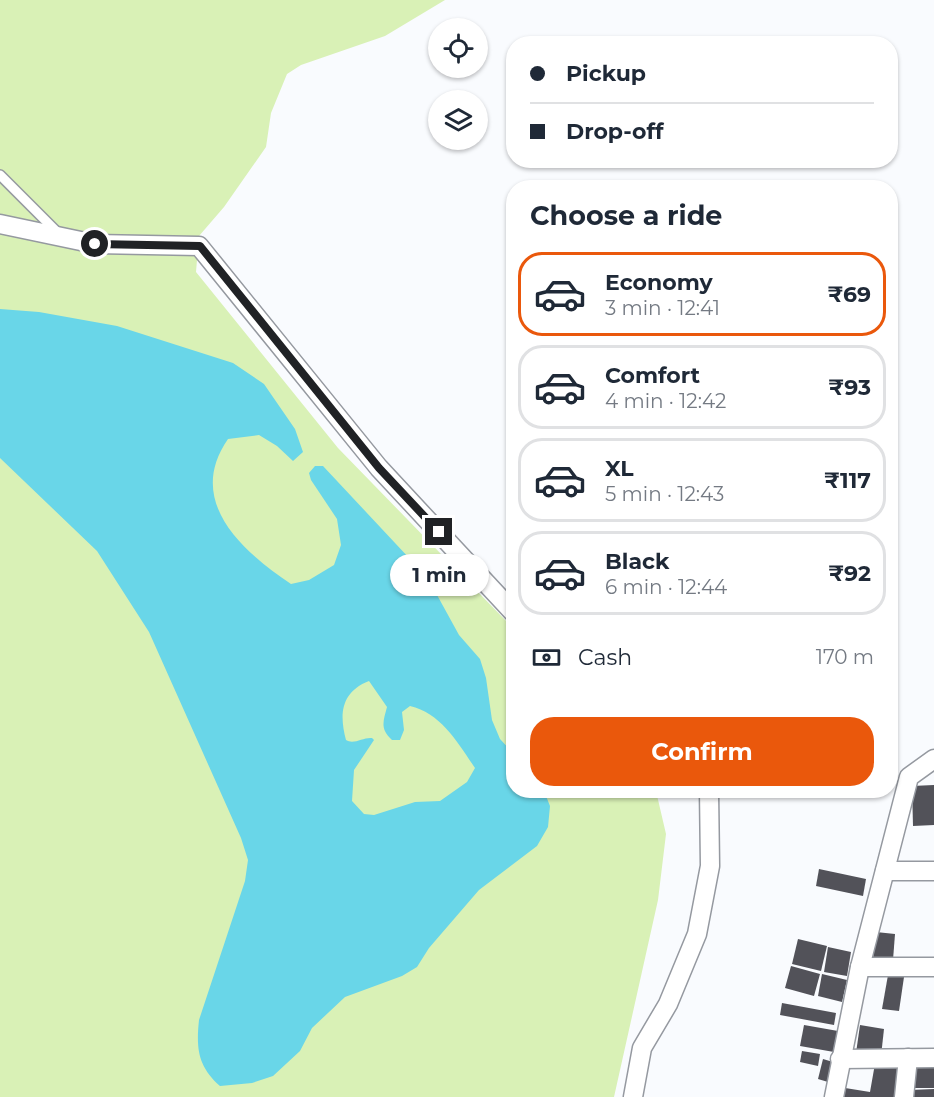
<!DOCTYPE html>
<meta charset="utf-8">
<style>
body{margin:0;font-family:Montserrat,sans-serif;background:#f6f6f7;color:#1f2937;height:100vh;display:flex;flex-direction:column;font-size:22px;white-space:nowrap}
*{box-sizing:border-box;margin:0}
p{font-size:20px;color:#747a83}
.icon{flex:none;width:33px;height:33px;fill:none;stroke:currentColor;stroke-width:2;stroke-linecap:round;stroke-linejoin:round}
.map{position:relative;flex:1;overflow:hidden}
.sheet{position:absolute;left:506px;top:180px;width:392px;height:618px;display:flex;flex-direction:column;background:#fff;border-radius:24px;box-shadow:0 2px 4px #0004}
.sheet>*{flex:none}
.hud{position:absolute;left:506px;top:36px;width:392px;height:132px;border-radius:24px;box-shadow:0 2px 4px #0004;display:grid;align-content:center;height:132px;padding:0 24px;background:#fff}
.buttons{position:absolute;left:428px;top:18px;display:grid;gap:12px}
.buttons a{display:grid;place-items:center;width:60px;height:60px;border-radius:50%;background:#fff;box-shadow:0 2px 4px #0004;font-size:30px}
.end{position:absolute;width:27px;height:27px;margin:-14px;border:8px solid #202225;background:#fff;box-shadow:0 0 0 3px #fff}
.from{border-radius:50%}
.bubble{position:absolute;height:42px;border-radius:21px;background:#fff;box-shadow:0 2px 4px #0004;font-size:20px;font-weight:700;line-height:42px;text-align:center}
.hud b{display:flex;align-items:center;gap:21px;height:57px;font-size:22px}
.hud b+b{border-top:2px solid #e0e1e3}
.hud i{width:15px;height:15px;background:#1f2937}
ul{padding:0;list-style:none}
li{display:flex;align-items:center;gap:18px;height:84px;margin:0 12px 9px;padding:0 12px;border:3px solid #e0e1e3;border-radius:24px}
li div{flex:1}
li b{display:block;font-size:22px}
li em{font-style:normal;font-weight:700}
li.current{border-color:#ea580c}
li>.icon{width:54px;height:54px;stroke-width:1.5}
h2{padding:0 24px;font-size:27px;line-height:72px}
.pay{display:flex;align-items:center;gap:15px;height:66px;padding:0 24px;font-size:22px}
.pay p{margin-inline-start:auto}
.cta{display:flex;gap:12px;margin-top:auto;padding:12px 24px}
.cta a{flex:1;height:69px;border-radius:24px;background:#ea580c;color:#fff;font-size:24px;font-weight:700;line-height:69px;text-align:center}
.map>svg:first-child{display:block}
</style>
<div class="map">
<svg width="934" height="1097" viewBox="0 0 934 1097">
<rect width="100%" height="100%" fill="#f9fbfe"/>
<polygon fill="#d9f1b6" points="0,0 445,0 385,36 301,65 287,74 271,113 266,147 224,207 199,236 196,272 338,448 513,628 513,790 656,791 666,834 658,900 614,1097 0,1097"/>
<path fill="#69d6e8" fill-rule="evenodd" d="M0,309L39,312L117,326L233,363L264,384L295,429L303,452L293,461L277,446L259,435L228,439C185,501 242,551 291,584L309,580L334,565L341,545L337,519L311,480L309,473L315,466H323L410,559L431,584L459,635L480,659L486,678L492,720L500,739L513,753V790L544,791L550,806L548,827L537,846L479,890L429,948L417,967L402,976L345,997L312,1028L300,1051L273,1076L252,1083L220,1086C198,1066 196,1049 199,1020L245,881L248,860L241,838L149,632L97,551L0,458ZM369,681L387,707C383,722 380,729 392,740H400L404,730L402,712L410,706C441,713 458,743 475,768L467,782L440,801L415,802L374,815L364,814L352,801L354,770L374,740L372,738C363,737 354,745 346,740C339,714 341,692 369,681Z"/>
<g fill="#525259">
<polygon points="934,785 934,825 913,826 912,786"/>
<polygon points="819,869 866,879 863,896 816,886"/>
<polygon points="876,932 895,934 893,960 873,958"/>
<polygon points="798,939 827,946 821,971 792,964"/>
<polygon points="828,947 851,952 847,976 824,972"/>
<polygon points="791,966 820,974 814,996 785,988"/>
<polygon points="822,974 847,980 842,1002 818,996"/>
<polygon points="888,975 904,977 899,1011 882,1009"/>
<polygon points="782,1003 836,1013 834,1025 780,1015"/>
<polygon points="804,1025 838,1031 834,1052 800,1046"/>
<polygon points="860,1025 884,1029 881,1056 856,1053"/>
<polygon points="802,1051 820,1054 818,1066 800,1062"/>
<polygon points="876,1058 906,1064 900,1097 837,1097 839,1087 870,1092"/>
<polygon points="823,1059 833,1062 828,1082 818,1079"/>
<rect x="910" y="1066" width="24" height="22"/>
<polygon points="934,1089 934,1097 911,1097 910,1090"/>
</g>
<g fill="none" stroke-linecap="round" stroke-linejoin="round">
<g stroke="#9599a0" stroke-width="12">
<polyline id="service" points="0,175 58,233"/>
</g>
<g stroke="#9599a0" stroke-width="21">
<g id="minor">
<polyline points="0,224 95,244 199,246 379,468 513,612"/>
<polyline points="885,871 934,871"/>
<polyline points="860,967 934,967"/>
<polyline points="840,1059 934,1058"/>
<polyline points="633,1097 642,1048 668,1004 697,934 710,866 709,790"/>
<polyline points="834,1097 860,967 909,777 934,759"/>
<polyline points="904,1097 908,1058"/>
</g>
</g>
<use href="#service" stroke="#fff" stroke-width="9"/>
<use href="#minor" stroke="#fff" stroke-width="18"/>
</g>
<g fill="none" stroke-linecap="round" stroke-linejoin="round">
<polyline stroke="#202225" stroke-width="8" points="95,244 200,246 379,468 439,532"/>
</g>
</svg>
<div class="buttons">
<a><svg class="icon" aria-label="locate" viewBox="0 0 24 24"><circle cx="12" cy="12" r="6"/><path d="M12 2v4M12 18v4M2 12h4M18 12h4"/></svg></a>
<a><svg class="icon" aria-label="layers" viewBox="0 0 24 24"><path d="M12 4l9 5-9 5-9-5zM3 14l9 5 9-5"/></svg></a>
</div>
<i class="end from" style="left:95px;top:244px"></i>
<i class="end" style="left:439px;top:532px"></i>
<div class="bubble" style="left:390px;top:554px;width:99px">1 min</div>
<div class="hud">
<b><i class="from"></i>Pickup</b>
<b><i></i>Drop-off</b>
</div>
<section class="sheet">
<h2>Choose a ride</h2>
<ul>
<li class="current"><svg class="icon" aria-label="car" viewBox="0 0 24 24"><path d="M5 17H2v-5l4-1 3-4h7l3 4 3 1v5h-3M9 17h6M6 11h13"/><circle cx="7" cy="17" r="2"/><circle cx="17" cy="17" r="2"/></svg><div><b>Economy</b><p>3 min · 12:41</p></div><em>₹69</em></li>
<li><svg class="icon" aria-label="car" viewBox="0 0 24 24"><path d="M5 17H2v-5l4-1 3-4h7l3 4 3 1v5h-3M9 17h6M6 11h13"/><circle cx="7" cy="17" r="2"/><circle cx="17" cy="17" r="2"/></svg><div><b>Comfort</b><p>4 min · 12:42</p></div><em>₹93</em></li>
<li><svg class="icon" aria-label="car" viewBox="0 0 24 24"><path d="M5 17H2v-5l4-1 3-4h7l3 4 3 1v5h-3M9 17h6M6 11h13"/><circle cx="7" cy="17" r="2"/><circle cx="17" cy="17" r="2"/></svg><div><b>XL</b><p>5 min · 12:43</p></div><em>₹117</em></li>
<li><svg class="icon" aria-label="car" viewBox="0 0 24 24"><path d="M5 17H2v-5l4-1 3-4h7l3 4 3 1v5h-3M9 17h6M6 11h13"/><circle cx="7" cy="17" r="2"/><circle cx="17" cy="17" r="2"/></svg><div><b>Black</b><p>6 min · 12:44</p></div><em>₹92</em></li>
</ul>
<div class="pay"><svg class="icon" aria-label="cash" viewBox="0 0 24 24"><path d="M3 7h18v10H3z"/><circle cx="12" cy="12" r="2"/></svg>Cash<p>170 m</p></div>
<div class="cta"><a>Confirm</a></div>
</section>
</div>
